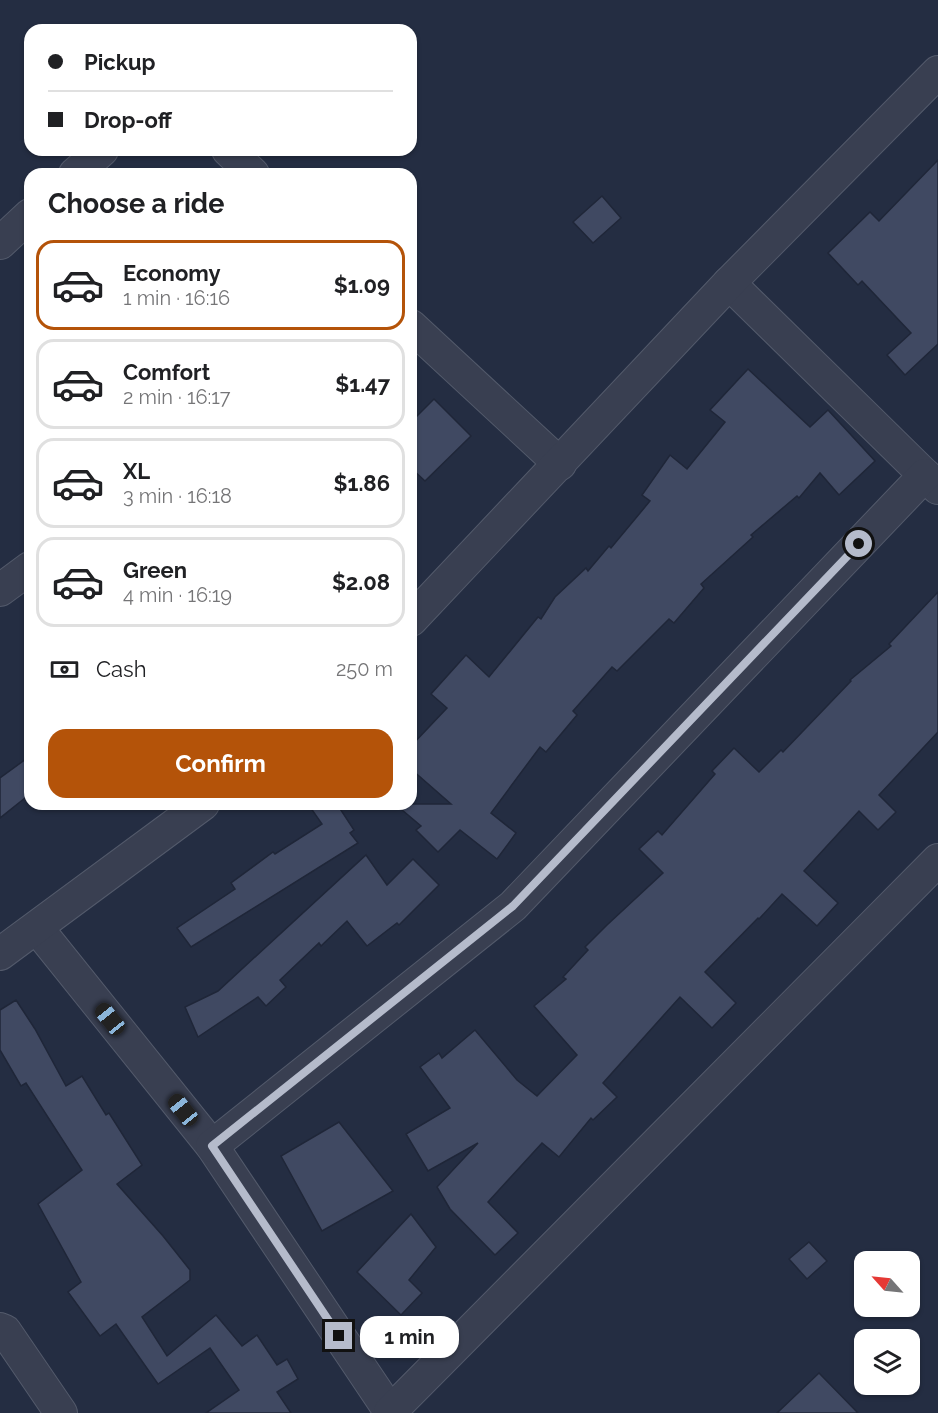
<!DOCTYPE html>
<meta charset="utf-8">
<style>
body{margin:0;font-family:Raleway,sans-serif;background:#f2f2f2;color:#202124;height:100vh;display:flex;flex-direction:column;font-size:22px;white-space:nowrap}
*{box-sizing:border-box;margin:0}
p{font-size:20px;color:#757577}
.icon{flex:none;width:33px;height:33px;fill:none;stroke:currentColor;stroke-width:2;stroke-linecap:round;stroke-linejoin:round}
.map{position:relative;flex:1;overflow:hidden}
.details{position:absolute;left:24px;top:168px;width:393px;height:642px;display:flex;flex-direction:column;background:#fff;border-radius:18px;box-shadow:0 2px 4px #0004}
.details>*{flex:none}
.hud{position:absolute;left:24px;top:24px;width:393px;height:132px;border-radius:18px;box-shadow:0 2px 4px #0004;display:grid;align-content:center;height:132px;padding:0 24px;background:#fff}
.needle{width:39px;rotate:297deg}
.fabs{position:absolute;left:854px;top:1251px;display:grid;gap:12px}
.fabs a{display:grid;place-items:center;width:66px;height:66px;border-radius:12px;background:#fff;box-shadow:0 2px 4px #0004;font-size:30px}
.end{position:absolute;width:27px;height:27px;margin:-14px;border:8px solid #b5bbcb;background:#111;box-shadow:0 0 0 3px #111}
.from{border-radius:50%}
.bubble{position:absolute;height:42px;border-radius:18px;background:#fff;box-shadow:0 2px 4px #0004;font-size:20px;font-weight:700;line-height:42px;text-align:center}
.car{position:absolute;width:18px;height:36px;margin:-18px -9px;border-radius:8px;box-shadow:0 0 4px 2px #0007;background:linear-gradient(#222 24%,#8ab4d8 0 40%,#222 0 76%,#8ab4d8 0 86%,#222 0)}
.hud b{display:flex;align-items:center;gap:21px;height:57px;font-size:22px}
.hud b+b{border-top:2px solid #e0e0e0}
.hud i{width:15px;height:15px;background:#202124}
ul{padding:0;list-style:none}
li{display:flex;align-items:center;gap:18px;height:90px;margin:0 12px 9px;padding:0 12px;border:3px solid #e0e0e0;border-radius:18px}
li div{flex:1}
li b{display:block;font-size:22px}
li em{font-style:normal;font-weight:700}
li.current{border-color:#b45309}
li>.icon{width:54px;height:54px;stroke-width:1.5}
h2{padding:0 24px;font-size:27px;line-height:72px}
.pay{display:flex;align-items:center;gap:15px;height:66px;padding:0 24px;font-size:22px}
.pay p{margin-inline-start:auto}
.cta{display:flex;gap:12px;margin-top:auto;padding:12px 24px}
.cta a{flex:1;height:69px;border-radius:18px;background:#b45309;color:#fff;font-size:24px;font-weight:700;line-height:69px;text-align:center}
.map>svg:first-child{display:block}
</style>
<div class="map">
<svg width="938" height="1413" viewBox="0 0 938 1413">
<rect width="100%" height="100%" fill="#242d42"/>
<g fill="#404962" stroke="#1f2638" stroke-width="1.5">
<polygon points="938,160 938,344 905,375 887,355 911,333 862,281 858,285 828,253 870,212 879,221"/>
<polygon points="602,196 621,218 593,243 573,222"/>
<polygon points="748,369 810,427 828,410 875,461 839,495 820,473 799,498 797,496 751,535 753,537 701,584 704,588 674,623 669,619 617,671 612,667 573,711 577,715 546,752 540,747 491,813 516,833 497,859 460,830 438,852 416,830 421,826 395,804 451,804 411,769 411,746 447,708 431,694 466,655 489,677 538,617 541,619 555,597 586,568 588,571 609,546 611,548 650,501 642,495 670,455 687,469 725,422 710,410"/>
<polygon points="434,399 471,436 425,481 411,468 411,422"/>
<polygon points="938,592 938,732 879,795 896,812 878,830 859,811 804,871 838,903 817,926 782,894 759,919 758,918 705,972 736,1003 712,1028 680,997 603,1083 617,1097 593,1120 591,1118 559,1157 542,1143 488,1202 518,1233 495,1255 450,1209 437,1187 478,1143 428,1171 406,1134 450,1108 420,1067 439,1053 442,1058 475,1030 517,1080 537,1096 577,1055 534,1006 566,979 563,977 588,950 585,947 607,925 663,873 639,849 658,831 662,835 715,774 712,771 734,748 759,772 781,750 783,752 851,681 850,680 891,646 889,644"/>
<polygon points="30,756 30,794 0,818 0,778"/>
<polygon points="308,804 337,804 354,830 350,833 358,843 191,947 177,928 235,889 231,883 273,852 275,854 322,824"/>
<polygon points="366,855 387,885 413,859 439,885 399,925 397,923 367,946 347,921 321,946 319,943 280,980 286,987 266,1006 258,997 198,1037 185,1007 218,991"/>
<polygon points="16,1000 35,1029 66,1086 82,1076 106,1115 109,1113 142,1165 117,1184 163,1236 190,1270 190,1280 142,1317 167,1356 216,1315 242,1346 257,1335 277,1365 287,1359 298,1379 277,1392 291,1413 206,1413 239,1390 210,1348 158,1384 116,1324 100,1336 68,1292 81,1282 38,1204 82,1170 26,1083 21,1086 0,1050 0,1010"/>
<polygon points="339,1122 393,1191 322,1231 281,1156"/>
<polygon points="411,1214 436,1247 409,1280 422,1293 401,1315 357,1272"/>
<polygon points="809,1242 827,1261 807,1279 789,1259"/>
<polygon points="819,1373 858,1413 777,1413"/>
</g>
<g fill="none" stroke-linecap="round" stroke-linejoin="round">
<g stroke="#535a6b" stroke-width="34">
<g id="minor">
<polyline points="228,150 253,174"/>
<polyline points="75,174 102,150"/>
<polyline points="0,243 30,215"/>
<polyline points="729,283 938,488"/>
<polyline points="411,326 560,464"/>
<polyline points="0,590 30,568"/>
<polyline points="411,620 729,283 938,72"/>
<polyline points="37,928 212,1146 391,1413"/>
<polyline points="0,954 203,804"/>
<polyline points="212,1146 513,906 925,475"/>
<polyline points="0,1329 5,1331 61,1413"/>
<polyline points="390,1412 938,860"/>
</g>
</g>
<use href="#minor" stroke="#393f51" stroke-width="32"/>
</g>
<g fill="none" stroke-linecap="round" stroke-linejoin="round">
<polyline stroke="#b5bbcb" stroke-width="8" points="339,1336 212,1146 513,906 859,544"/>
</g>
</svg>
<div class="fabs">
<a><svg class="needle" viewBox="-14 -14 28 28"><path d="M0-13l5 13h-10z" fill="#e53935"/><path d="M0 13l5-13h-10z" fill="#757577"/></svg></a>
<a><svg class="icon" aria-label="layers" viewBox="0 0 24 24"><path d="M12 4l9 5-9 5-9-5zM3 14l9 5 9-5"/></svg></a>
</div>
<i class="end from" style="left:859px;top:544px"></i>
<i class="end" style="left:339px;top:1336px"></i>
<div class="bubble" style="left:360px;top:1316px;width:99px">1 min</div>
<i class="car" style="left:110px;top:1019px;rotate:321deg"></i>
<i class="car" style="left:183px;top:1110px;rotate:321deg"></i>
<div class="hud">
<b><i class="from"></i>Pickup</b>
<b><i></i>Drop-off</b>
</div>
<section class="details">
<h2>Choose a ride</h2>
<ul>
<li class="current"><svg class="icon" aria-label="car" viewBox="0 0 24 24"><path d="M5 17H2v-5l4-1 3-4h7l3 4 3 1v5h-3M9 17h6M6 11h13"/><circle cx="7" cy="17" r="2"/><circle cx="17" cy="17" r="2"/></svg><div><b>Economy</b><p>1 min · 16:16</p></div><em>$1.09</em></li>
<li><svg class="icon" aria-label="car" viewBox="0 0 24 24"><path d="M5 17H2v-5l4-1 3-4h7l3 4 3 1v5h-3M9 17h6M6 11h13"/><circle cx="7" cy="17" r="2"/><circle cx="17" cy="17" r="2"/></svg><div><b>Comfort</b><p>2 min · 16:17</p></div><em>$1.47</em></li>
<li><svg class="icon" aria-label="car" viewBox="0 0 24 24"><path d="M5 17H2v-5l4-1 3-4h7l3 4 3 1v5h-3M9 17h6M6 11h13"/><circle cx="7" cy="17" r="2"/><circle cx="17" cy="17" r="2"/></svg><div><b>XL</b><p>3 min · 16:18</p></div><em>$1.86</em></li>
<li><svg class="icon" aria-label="car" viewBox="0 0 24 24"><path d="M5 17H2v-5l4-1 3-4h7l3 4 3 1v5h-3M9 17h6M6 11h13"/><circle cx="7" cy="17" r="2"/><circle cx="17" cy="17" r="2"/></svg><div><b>Green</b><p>4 min · 16:19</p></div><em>$2.08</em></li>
</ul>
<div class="pay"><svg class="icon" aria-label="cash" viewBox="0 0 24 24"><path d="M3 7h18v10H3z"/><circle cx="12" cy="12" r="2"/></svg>Cash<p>250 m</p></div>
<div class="cta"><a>Confirm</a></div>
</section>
</div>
